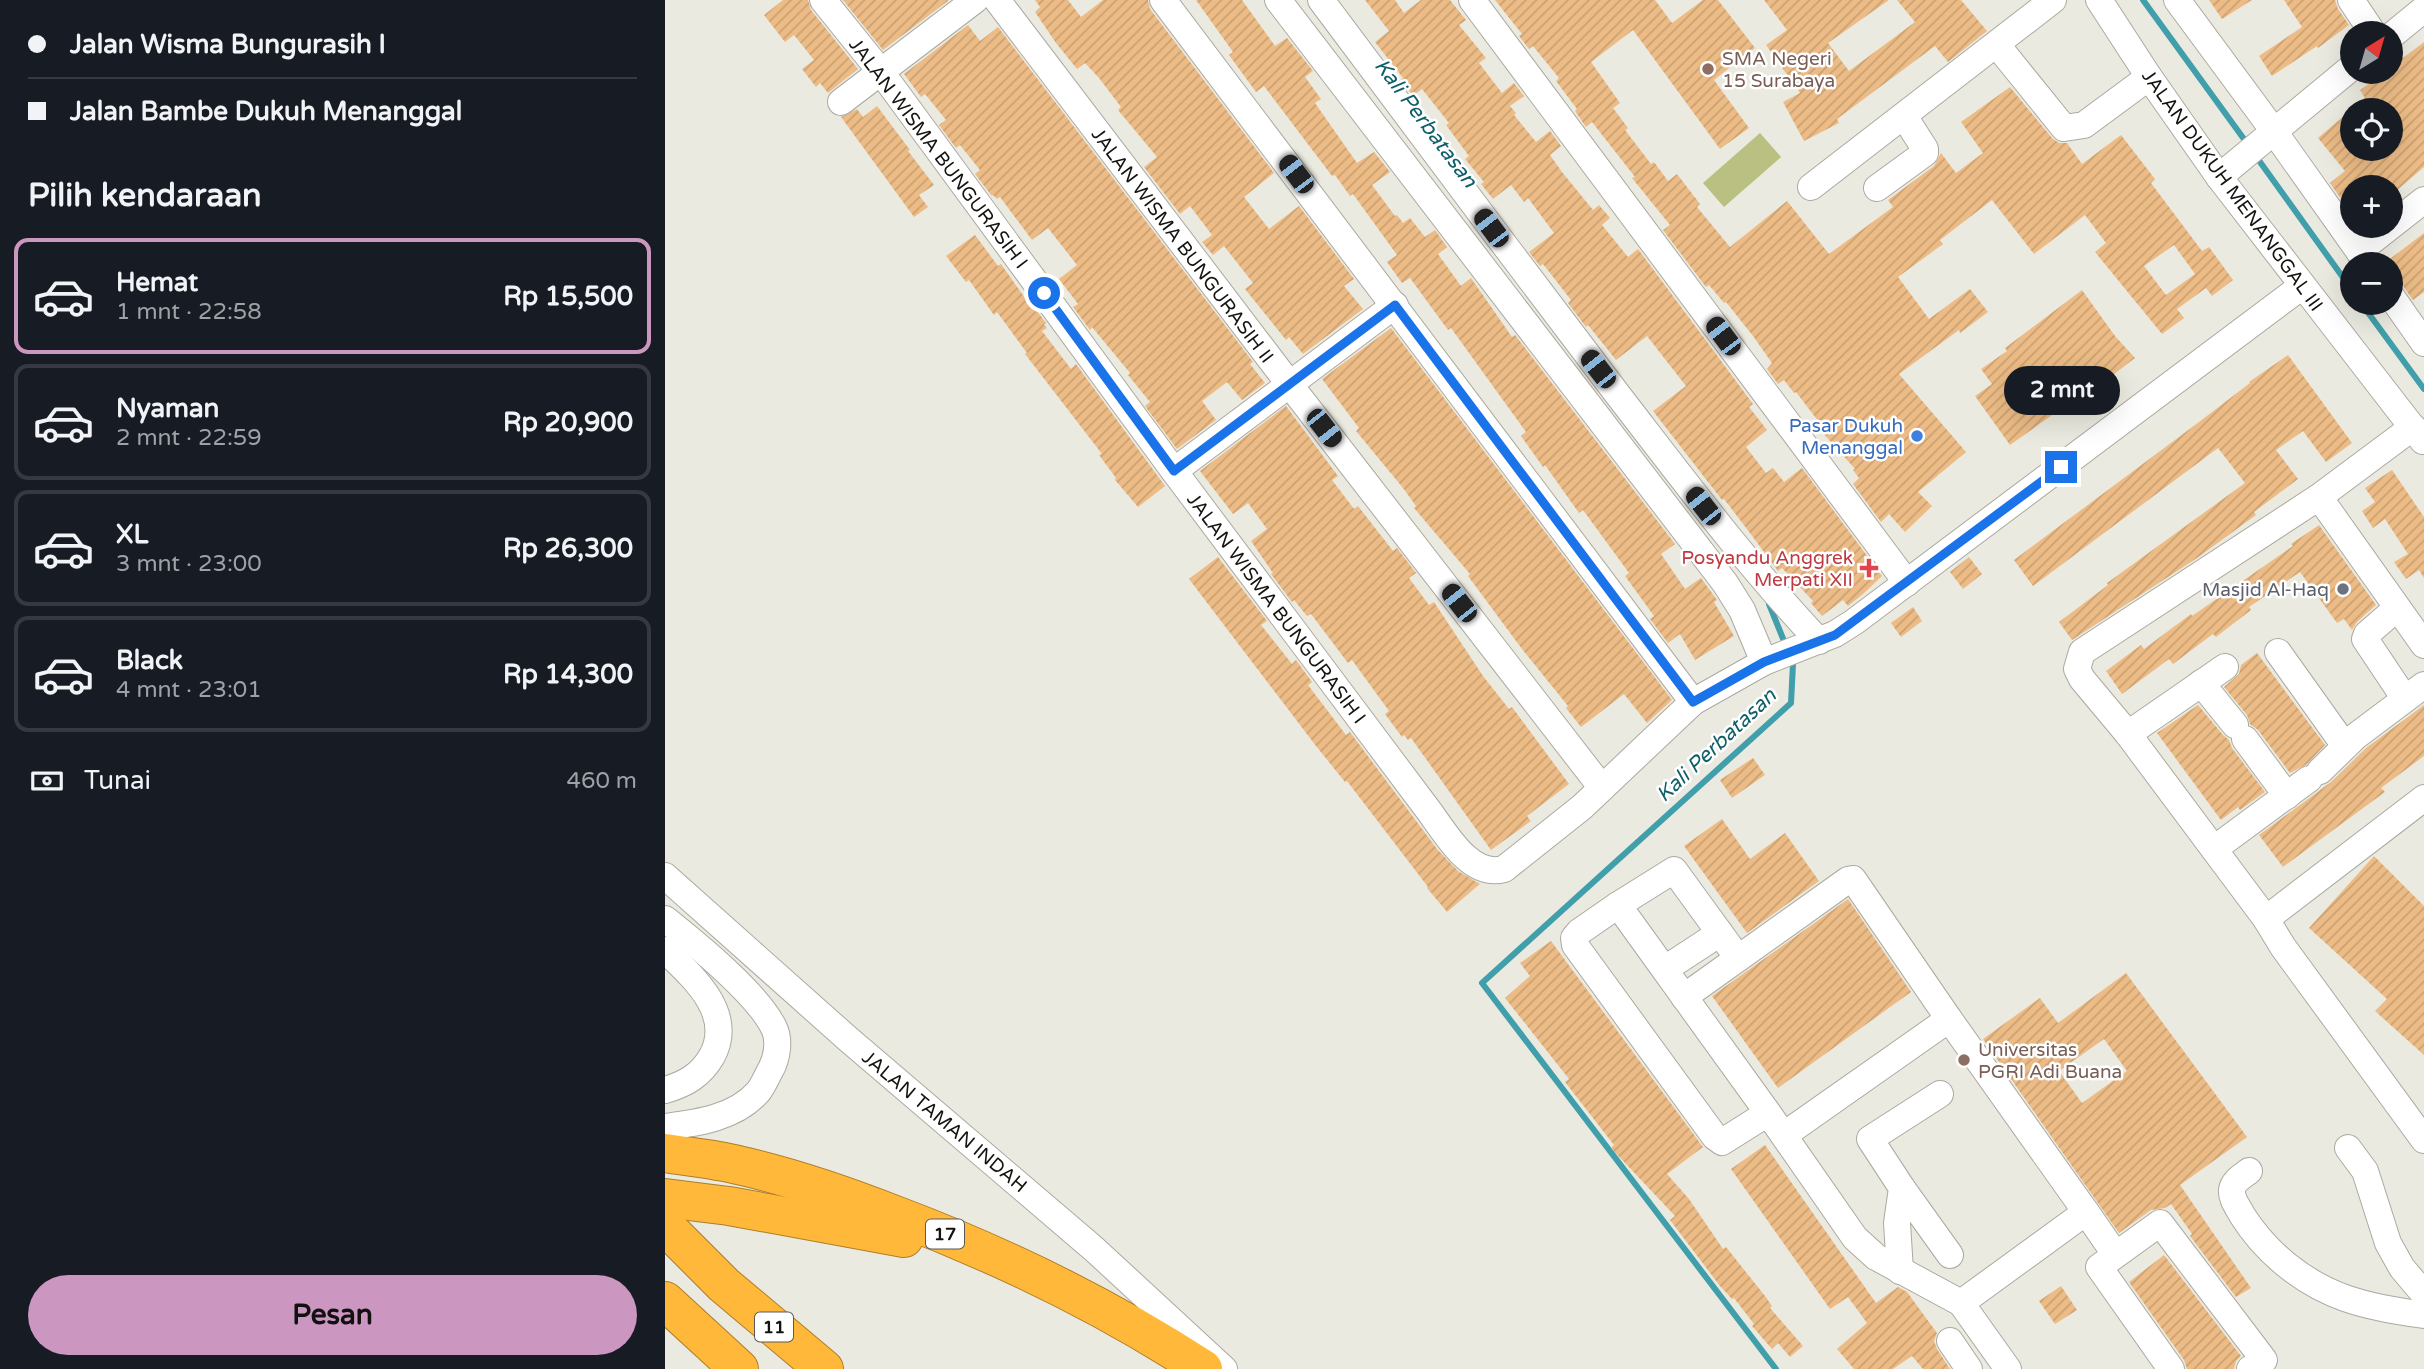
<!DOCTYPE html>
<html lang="id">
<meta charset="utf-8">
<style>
body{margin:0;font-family:"Varela Round",sans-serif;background:#242831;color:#f1f3f6;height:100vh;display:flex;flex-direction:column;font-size:26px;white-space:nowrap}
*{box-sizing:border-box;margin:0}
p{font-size:23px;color:#9ea1a6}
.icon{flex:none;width:38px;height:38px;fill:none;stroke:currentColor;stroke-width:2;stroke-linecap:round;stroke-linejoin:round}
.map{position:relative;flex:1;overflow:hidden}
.panel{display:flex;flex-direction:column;background:#171b24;width:665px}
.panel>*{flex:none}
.hud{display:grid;align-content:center;height:154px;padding:0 28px;background:#171b24}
.needle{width:46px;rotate:37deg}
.tools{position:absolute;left:1675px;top:21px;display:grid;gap:14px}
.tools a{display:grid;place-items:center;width:63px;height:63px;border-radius:50%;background:#171b24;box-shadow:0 7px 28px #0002;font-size:35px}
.end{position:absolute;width:32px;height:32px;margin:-16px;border:9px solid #1a73e8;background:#fff;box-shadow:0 0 0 4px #fff}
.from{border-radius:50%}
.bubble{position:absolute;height:49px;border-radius:24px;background:#171b24;box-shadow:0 7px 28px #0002;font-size:23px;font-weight:700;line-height:49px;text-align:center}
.car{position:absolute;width:21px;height:42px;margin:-21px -10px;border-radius:9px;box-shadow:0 0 5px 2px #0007;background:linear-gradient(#222 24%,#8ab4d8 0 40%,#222 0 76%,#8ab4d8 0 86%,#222 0)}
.hud b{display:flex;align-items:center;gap:24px;height:66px;font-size:26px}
.hud b+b{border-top:2px solid #363941}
.hud i{width:18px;height:18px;background:#f1f3f6}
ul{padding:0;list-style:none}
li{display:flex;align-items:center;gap:21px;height:116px;margin:0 14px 10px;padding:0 14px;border:4px solid #363941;border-radius:14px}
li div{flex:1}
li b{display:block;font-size:26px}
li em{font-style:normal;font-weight:700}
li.on{border-color:#cb96bf}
li>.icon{width:63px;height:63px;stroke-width:1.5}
h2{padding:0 28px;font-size:32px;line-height:84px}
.pay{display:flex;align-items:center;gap:18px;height:77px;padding:0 28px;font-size:26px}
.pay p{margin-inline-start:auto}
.action{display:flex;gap:14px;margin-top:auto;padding:14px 28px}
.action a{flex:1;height:80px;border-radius:42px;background:#cb96bf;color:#111;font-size:28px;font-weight:700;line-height:80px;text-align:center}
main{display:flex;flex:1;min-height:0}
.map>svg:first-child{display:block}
</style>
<main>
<section class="panel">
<div class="hud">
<b><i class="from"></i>Jalan Wisma Bungurasih I</b>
<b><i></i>Jalan Bambe Dukuh Menanggal</b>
</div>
<h2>Pilih kendaraan</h2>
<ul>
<li class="on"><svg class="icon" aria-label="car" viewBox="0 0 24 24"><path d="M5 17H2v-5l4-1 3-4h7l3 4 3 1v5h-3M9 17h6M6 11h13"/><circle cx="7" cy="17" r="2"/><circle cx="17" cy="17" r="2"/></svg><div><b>Hemat</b><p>1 mnt · 22:58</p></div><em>Rp 15,500</em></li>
<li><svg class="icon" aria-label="car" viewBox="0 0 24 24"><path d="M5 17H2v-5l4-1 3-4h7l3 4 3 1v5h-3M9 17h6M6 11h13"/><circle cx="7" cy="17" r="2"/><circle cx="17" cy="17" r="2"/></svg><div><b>Nyaman</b><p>2 mnt · 22:59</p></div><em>Rp 20,900</em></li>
<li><svg class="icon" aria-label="car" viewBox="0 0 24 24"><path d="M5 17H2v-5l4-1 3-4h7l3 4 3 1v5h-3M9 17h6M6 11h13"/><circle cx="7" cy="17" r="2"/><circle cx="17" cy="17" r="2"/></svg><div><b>XL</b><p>3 mnt · 23:00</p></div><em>Rp 26,300</em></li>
<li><svg class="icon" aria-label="car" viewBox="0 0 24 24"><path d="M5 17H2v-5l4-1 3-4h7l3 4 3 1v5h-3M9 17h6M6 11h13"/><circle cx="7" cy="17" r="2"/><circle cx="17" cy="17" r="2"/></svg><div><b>Black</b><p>4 mnt · 23:01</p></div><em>Rp 14,300</em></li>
</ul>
<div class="pay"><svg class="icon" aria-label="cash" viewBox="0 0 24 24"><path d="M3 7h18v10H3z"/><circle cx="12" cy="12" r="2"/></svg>Tunai<p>460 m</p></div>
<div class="action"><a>Pesan</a></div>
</section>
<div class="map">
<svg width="1759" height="1369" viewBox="0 0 1759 1369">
<defs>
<pattern id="building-hatch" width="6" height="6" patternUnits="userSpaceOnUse" patternTransform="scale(1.75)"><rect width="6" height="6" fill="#edbc86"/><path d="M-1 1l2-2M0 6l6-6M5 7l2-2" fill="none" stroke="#caa172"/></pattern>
</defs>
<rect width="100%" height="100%" fill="#ebeae0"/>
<polygon fill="#b9c081" points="1095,133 1116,157 1059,207 1038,183"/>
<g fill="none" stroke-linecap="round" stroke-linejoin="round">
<g stroke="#409faa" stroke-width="6">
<polyline points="1478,0 1584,146"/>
<polyline points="1590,155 1687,290"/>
<polyline points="1696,303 1759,389"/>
<polyline points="1104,604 1121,646"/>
<polyline points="1111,1369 817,983 1126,703 1128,664 1126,659"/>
</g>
</g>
<g fill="url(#building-hatch)" fill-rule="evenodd">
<polygon points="118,0 143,0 146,10 193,69 163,93 155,83 151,87 137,69 149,60 129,35 120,42 99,15"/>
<polygon points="178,0 283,0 283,1 218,50"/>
<polygon points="370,0 403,0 416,17 438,0 483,0 485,9 609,173 579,197 604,229 634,206 689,279 679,286 698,309 638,354 624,337 621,340 580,289 588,283 559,246 548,255 537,242 547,235 525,206 515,214 479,167 492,157 453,110 456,107 434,78 420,63 412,69 391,43 370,12 375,7"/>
<polygon points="531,0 577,0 610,46 622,38 648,71 640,77 656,99 650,103 692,163 709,152 725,172 707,185 730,216 732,215 738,223 745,218 760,237 770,230 782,247 773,254 796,286 806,278 847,337 850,335 1010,544 996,554 1020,589 1036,578 1052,600 1049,602 1069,636 1030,660 1015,634 1003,643 985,619 989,616 960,576 964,573 918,510 914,513 880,465 878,467 856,436 861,432 786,328 783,330 745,278 737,283 722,262 732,255 688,194 685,196 670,175 667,176 599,86 591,92 564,55 568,52"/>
<polygon points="700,0 730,0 739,13 756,0 785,0 801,20 794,25 821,58 814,63 837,93 849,83 859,96 845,106 851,113 849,115 871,142 885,131 896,146 885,155 897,172 928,210 934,205 945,218 937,225 963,257 973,249 1088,404 1084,407 1102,430 1081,447 1101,473 1108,468 1119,482 1137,468 1217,576 1198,594 1183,606 1178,600 1157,616 1146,603 1148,601 1117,568 1113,571 1085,533 1059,499 1057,500 988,411 1021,386 982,336 951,360 923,325 921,327 903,303 906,300 878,264 875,266 864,252 889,233 863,198 859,202 846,185 828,199 816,184 819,182 800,159 804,156 781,125 784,123 757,89 748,96 736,80 738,78 710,42 724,31"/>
<path d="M830,0H990L1007,23L1038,0H1053L1090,48L1049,80L1084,128L1055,149L968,30L926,62L955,103L948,108L963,128L960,130L986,164L989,162L1003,181L1012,174L1035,204L1032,207L1065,247L1122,201L1164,254L1228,207L1223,200L1269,166L1276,153L1291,173L1318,153L1296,122L1345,87L1387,138L1394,143H1402L1417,164L1456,135L1490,179L1486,183L1537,251L1544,247L1568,280L1547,296L1541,288L1512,309L1519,318L1497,334L1430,252L1441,243L1420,215L1369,254L1327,200L1275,240L1278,244L1233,277L1264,319L1305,289L1323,312L1295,333L1294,330L1234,374L1301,452L1253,492L1267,506L1240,532L1224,514L1216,522L1188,484L1194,478L1188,470L1190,469L1157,432L1160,430L1131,392L1129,393L1119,380L1113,384L1102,369L1107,363L1088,336L1061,302L1059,303L1044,285L1041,287L998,230L1005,225L967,178L970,177L927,122L921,127L910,111L912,109L891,81L894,78L868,46L864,49L854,36L857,34ZM1509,245L1530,274L1501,295L1479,266Z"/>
<polygon points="1099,0 1224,0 1163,43 1184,71 1250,22 1232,0 1296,0 1322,31 1283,62 1270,46 1172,119 1174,123 1139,141 1118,102 1135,93 1101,45 1122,30"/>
<polygon points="1544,0 1587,0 1557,19"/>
<polygon points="1619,0 1670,0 1673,9 1684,25 1653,48 1652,46 1607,76 1594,56 1637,27"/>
<polygon points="303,25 315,41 333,27 588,362 585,364 600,383 577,400 562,382 537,401 551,420 512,449 480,406 485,402 463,375 465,373 427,327 425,330 408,307 413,304 394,279 412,265 383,228 367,240 335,197 332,199 328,195 327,196 310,174 315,170 295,145 291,148 274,125 281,120 260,94 256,97 239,74"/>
<path d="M1759,42V167L1730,192H1726V187H1687V214L1665,183L1680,171L1653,138L1700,98L1695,90L1721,72H1726V67ZM1687,110H1726V149H1687Z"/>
<polygon points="212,106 245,150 243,151 269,185 254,195 263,207 249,217 176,117 192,109 198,117"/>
<polygon points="1759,233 1759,292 1748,300 1726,269 1726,264 1721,262"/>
<polygon points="310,235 333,266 336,264 367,308 369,307 381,323 379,324 382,328 377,331 406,369 411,364 500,486 473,507 450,480 451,478 434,455 437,454 360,354 362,353 332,312 329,315 304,280 301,282 281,256"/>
<polygon points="1417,290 1450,336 1470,358 1436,384 1434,381 1392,415 1390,413 1345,445 1310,396 1327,384 1316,369 1342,351 1340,348"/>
<polygon points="726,328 1007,700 982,723 959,694 916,727 901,708 903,706 857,649 803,576 805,574 749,508 751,506 738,488 691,431 694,428 657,379"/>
<polygon points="1623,355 1687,443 1661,462 1638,431 1611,450 1633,479 1589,512 1591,515 1532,558 1407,640 1394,622 1443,585 1442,583 1580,483 1553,448 1368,586 1349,560 1534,422 1585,383 1584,382"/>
<polygon points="621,406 673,476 667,480 689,509 693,506 728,551 732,548 751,573 744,578 764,605 769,602 818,676 844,709 847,707 904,784 862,816 866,821 826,850 746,738 743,740 739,735 737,737 720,714 724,711 687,660 683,663 646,614 642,616 629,600 627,602 606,574 608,573 586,541 602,529 583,503 568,514 535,471"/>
<polygon points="1727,470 1759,517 1759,578 1754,570 1741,579 1729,562 1743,554 1720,519 1708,528 1697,511 1710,502 1700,488"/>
<polygon points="1654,525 1711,605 1692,622 1687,630 1679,619 1672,623 1635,572 1584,607 1586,610 1551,637 1548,634 1508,664 1504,659 1457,694 1441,671 1476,645 1479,649 1526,614 1527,616 1628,546 1626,544"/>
<polygon points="553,557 602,621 596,625 627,664 631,660 647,682 643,685 681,735 685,732 772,849 793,871 815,884 782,912 762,888 763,887 682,781 680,782 651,746 524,579"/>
<polygon points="1304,557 1317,574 1298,589 1285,572"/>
<polygon points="1248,607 1257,621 1236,637 1226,623"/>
<polygon points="1592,653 1660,745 1642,764 1625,773 1593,730 1585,724 1582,715 1559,687 1574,674 1576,665"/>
<polygon points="1533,705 1558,735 1564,740 1567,748 1600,792 1575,810 1573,807 1556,820 1492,733"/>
<polygon points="1759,705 1759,756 1716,788 1720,792 1618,867 1594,835 1666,782 1701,748"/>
<polygon points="1088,758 1100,775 1067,798 1055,780"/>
<polygon points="1057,819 1085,859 1120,833 1154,881 1082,933 1019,846"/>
<polygon points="1709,856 1759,906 1759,1055 1710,1011 1722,999 1644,928"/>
<polygon points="1183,899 1246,992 1113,1088 1047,996"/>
<polygon points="886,941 1038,1147 1002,1174 1024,1199 1058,1249 1061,1247 1100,1296 1107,1306 1105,1308 1138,1346 1125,1357 1113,1343 1107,1349 1087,1326 1089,1324 1069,1298 1067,1299 1055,1286 1005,1220 1010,1216 946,1148 949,1145 900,1082 904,1079 840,998 865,976 855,963"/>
<path d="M1461,973L1582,1137L1515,1185L1586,1288L1571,1297L1525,1236L1527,1234L1506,1204L1500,1208L1486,1210L1454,1233L1318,1039L1375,998L1393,1023ZM1439,1039L1462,1071L1417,1103L1394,1071Z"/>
<polygon points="1100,1145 1211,1303 1233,1287 1242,1292 1272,1333 1269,1341 1272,1349 1285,1369 1258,1369 1247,1356 1228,1369 1189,1369 1172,1349 1202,1323 1183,1297 1165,1309 1066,1169"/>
<polygon points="1499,1255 1576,1356 1571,1361 1569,1369 1522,1369 1519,1360 1464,1282"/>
<polygon points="1396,1286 1412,1310 1390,1324 1374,1301"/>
</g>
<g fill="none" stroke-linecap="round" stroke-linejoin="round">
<g stroke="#aba9a0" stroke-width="28">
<g id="minor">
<path d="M158,0L216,72L509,471L761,807C779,830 804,879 839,869L917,807L1028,702L1099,662L1170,634L1189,622L1637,286"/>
<polyline points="332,0 625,385 937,788"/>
<polyline points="498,0 1028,702"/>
<polyline points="613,0 1060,583 1077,610 1099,662"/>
<path d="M656,0C755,132 853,264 953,395C1018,479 1081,564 1154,641"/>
<polyline points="807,0 1242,583"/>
<polyline points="1434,0 1484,77 1554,177 1758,441"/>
<polyline points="1512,0 1608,130 1703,264"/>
<polyline points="1686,0 1708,33"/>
<polyline points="1726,36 1759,9"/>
<polyline points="1332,45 1399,128 1419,125 1484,77"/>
<polyline points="176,102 310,0"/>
<polyline points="1554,177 1687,67"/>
<polyline points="1146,187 1388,0"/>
<polyline points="1212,188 1260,153 1260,149 1239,116"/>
<polyline points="1694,251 1759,200"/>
<polyline points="1726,296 1759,343"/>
<polyline points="1748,427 1654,497 1417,652 1412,669 1417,679 1463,734 1601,919 1618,947 1759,1140"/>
<polyline points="509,471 730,305"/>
<polyline points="1654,497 1759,645"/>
<polyline points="1732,608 1702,634 1700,639 1740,699"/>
<polyline points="1613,652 1680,746"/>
<polyline points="1536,683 1570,725"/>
<polyline points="1463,734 1560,667"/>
<polyline points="1580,739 1622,796"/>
<polyline points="1655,771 1691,736 1759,685"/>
<polyline points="1549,849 1644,779"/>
<polyline points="0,876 183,1039 429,1249 559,1369"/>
<polyline points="953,905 1009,870 1073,958"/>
<path d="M0,919C30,943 93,994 109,1028C115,1040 112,1058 106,1069C102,1076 98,1086 93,1092C70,1118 32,1123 0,1127"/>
<polyline points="1601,919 1759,798"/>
<path d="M0,950C28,977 70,1013 47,1056C36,1075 21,1084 0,1090"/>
<polyline points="1000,969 1055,933"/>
<polyline points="1019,997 1183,880 1188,879 1284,1019"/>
<polyline points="1103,1113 1057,1142 1050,1137 910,945 909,938 914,932 953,905 1103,1113 1190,1238 1211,1257 1296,1303 1343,1369"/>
<polyline points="1119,1135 1284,1019 1421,1212 1296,1303"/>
<polyline points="1683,1148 1700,1171 1723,1243 1737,1268 1759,1294"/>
<path d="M1584,1171C1578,1176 1568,1181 1567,1190C1566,1199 1573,1207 1577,1215C1601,1253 1638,1283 1680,1298C1705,1307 1733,1311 1759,1315"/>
<polyline points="1237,1188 1285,1255"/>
<polyline points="1421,1212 1450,1254"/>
<polyline points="1235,1271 1232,1223 1237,1188 1205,1139 1275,1094"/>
<polyline points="1285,1341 1304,1369"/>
<polyline points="1506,1369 1434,1267 1495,1223 1599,1360 1585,1369"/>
</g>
</g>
<g stroke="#ac7e2a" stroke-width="40">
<g id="highway">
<path d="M0,1153C24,1157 49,1159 73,1165C127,1177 179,1195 230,1215C339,1256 441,1306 538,1369"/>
<polyline points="0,1198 64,1206 239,1238"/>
<polyline points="0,1226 59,1285 159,1369"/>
<polyline points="0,1301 74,1369"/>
</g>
</g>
<use href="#minor" stroke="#fff" stroke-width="26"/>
<use href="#highway" stroke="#ffb839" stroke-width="38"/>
</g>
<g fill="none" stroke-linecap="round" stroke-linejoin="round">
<polyline stroke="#1a73e8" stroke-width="9" points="379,293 509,471 730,305 1028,702 1099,662 1170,635 1396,467"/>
</g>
<g fill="#8d6e63" stroke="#fff" stroke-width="2.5">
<circle cx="1043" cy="69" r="7"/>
<circle cx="1299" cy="1060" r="7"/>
</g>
<circle fill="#3f7fe0" stroke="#fff" stroke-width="2.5" cx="1252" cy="436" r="7"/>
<path fill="#e0444e" stroke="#fff" stroke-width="2.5" d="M1200.5 557.5h7v7h7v7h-7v7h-7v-7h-7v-7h7z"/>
<circle fill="#6b7280" stroke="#fff" stroke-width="2.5" cx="1678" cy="589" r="7"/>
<g text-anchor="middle" stroke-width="5" stroke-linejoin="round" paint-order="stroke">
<g fill="#fff" stroke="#5a5a57" stroke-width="2">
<rect x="261" y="1219.5" width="38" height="29" rx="5"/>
<rect x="90" y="1312.5" width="38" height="29" rx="5"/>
</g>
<g font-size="18" font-weight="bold" fill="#13130f">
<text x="280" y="1240">17</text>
<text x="109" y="1333">11</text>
</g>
<g font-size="19" fill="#785e54" stroke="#fff" text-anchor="start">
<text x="1057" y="65">SMA Negeri<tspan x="1057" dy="22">15 Surabaya</tspan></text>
<text x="1313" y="1056">Universitas<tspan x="1313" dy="22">PGRI Adi Buana</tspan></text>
</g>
<g font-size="19" fill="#13130f" stroke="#fff">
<text transform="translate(274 153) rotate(53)" y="7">JALAN WISMA BUNGURASIH I</text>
<text transform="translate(1568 190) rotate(54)" y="7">JALAN DUKUH MENANGGAL III</text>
<text transform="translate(518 245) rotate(53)" y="7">JALAN WISMA BUNGURASIH II</text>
<text transform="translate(612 608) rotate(53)" y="7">JALAN WISMA BUNGURASIH I</text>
<text transform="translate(280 1121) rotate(40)" y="7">JALAN TAMAN INDAH</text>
</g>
<g font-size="19" fill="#366cbe" stroke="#fff" text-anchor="end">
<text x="1238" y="432">Pasar Dukuh<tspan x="1238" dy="22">Menanggal</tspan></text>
</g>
<g font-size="19" fill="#be3a42" stroke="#fff" text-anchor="end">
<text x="1188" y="564">Posyandu Anggrek<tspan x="1188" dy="22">Merpati XII</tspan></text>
</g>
<g font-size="19" fill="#5b616d" stroke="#fff" text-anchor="end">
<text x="1664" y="596">Masjid Al-Haq</text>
</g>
<g font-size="21" font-style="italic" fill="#116069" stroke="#fff">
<text transform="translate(761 123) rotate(53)" y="7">Kali Perbatasan</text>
<text transform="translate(1051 745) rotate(-43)" y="7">Kali Perbatasan</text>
</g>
</g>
</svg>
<div class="tools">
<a><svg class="needle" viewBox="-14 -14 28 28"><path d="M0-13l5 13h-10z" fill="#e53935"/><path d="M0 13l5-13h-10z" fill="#9ea1a6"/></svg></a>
<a><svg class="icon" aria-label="locate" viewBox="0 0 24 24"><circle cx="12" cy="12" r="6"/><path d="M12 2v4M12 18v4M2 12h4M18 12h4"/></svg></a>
<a>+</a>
<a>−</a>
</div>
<i class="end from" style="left:379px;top:293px"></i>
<i class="end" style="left:1396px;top:467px"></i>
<div class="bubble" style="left:1339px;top:366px;width:116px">2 mnt</div>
<i class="car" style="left:631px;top:174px;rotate:323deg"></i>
<i class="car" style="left:826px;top:228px;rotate:323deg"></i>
<i class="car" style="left:1058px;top:336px;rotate:323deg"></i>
<i class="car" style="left:933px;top:369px;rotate:322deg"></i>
<i class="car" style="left:659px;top:428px;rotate:142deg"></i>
<i class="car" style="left:1038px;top:506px;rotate:322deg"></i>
<i class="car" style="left:794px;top:603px;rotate:322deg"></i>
</div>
</main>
